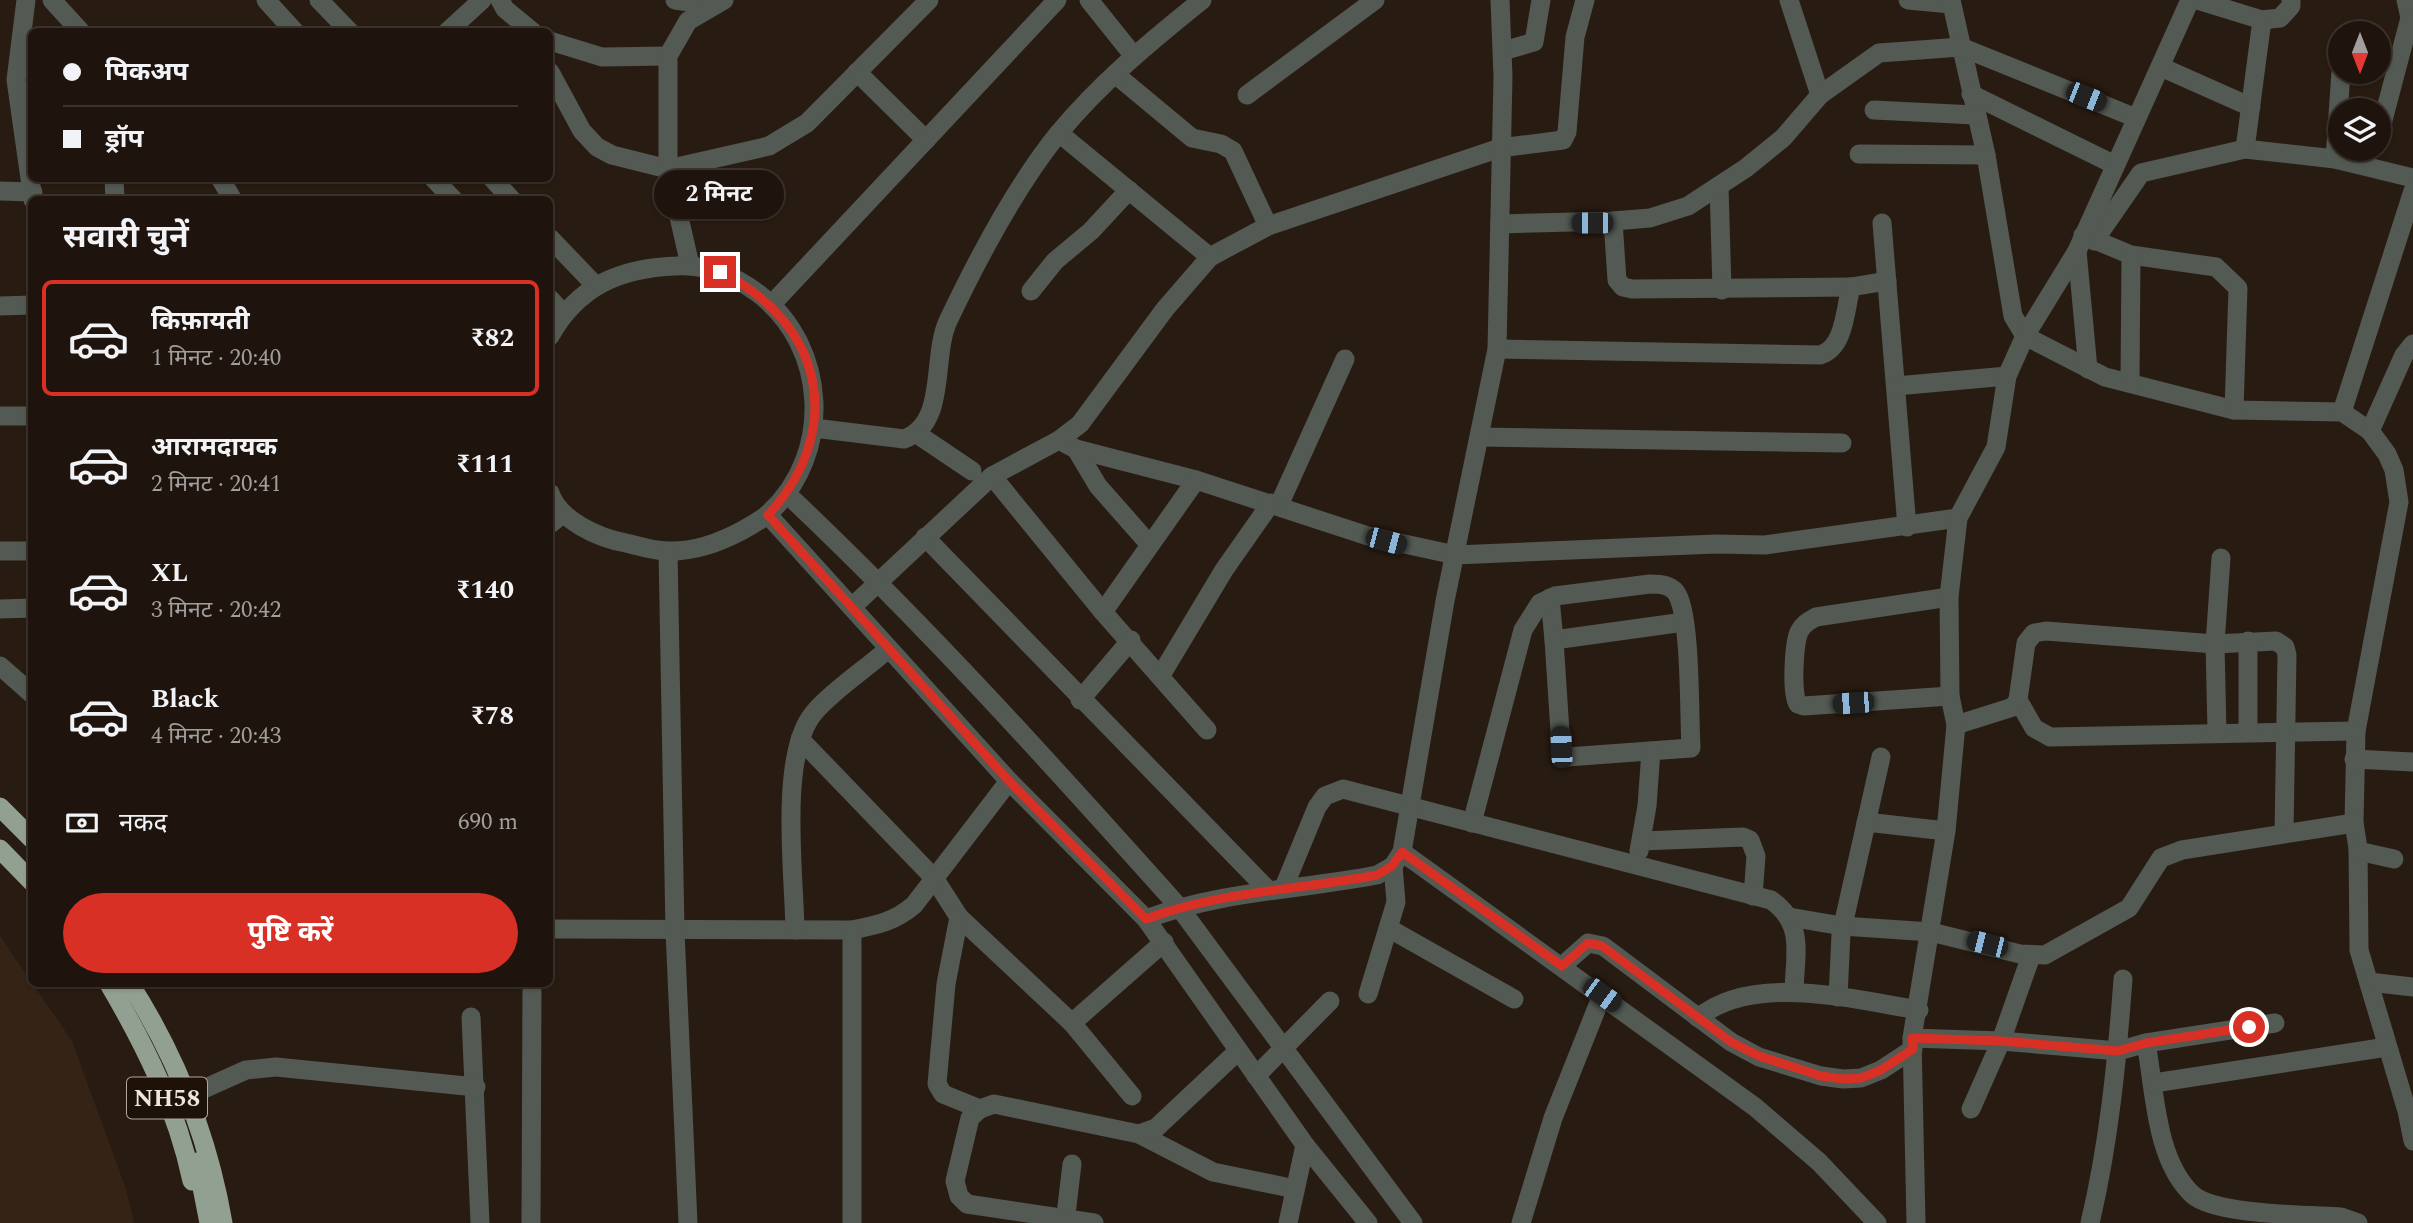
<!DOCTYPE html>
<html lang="hi">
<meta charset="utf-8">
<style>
body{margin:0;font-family:Spectral,"Noto Sans Devanagari",serif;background:#2b211b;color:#f1f3f6;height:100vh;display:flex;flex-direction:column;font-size:26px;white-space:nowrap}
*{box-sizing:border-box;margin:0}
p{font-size:23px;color:#a19e9d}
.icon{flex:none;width:38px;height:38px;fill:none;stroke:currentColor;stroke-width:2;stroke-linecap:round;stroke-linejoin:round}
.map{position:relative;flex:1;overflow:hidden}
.details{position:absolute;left:28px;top:196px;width:525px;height:791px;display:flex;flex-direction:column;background:#1e140d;border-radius:10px;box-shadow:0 2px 5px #0004,0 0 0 2px #3c332e}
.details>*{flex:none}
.hud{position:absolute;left:28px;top:28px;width:525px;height:154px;border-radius:10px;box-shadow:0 2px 5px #0004,0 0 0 2px #3c332e;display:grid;align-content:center;height:154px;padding:0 35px;background:#1e140d}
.needle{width:46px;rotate:180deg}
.fabs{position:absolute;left:2328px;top:21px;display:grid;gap:14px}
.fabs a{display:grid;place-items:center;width:63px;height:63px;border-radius:50%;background:#1e140d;box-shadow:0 2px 5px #0004,0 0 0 2px #3c332e;font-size:35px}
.end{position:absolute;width:32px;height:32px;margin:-16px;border:9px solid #d93025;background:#fff;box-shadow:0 0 0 4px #fff}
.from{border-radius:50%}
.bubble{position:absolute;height:49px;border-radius:24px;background:#1e140d;box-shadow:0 2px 5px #0004,0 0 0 2px #3c332e;font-size:23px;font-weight:700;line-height:49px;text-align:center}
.car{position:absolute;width:21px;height:42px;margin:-21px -10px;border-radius:9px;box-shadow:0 0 5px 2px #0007;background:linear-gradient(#222 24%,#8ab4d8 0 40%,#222 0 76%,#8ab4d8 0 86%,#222 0)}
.hud b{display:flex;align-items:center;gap:24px;height:66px;font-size:26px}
.hud b+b{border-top:2px solid #3c332e}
.hud i{width:18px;height:18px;background:#f1f3f6}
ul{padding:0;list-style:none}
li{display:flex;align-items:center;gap:21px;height:116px;margin:0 14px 10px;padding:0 21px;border:4px solid transparent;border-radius:10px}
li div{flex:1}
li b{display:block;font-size:26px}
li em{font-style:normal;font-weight:700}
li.selected{border-color:#d93025}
li>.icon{width:63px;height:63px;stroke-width:1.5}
h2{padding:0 35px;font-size:32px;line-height:84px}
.pay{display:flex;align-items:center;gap:18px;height:77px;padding:0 35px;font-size:26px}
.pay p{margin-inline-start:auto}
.primary-button{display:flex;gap:14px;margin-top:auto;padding:14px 35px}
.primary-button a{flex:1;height:80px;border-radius:42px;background:#d93025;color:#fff;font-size:28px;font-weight:700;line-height:80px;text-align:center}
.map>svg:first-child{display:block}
</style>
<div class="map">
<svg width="2413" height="1223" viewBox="0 0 2413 1223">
<rect width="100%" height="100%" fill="#281b11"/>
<polygon fill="#352315" points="0,936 72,1041 126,1189 134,1223 0,1223"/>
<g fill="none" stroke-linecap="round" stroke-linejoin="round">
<g stroke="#535953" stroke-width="19">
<polyline points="26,0 16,80 33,200"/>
<polyline points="52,0 81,32"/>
<polyline points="500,0 505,9 533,32"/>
<polyline points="675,0 711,5"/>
<polyline points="1089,0 1133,55"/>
<polyline points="1789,0 1820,95"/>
<polyline points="1908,0 1951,4"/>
<polyline points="1951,0 1986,155 2013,316 2025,336 2105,377 2234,410 2342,412 2370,431 2387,454 2394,470 2399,502 2356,731 2354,823 2358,848 2359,950 2407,1111 2413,1141"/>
<polyline points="2406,0 2410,18 2413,19"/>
<polyline points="2262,20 2280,18 2291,6 2291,0"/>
<polyline points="447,32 482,0"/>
<polyline points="550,41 602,57 668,56"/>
<polyline points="1503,51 1534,42 1541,0"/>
<polyline points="2161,67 2251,107"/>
<polyline points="550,72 582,131 597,147 612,155 668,169 769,146 807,123 929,0"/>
<polyline points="857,72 926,140"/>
<polyline points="1115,74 1192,138 1221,144 1233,151 1268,226"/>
<polyline points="1971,94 2115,165"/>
<polyline points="1247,95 1375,0"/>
<polyline points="1874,110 1975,115"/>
<polyline points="1059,133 1210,257 1268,226 1500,148 1563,140 1567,132 1575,37 1585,0"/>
<polyline points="2378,139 2410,18"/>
<polyline points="2245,149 2335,159 2413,178"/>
<polyline points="1859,154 1986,155"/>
<polyline points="2335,159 2341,72"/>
<polyline points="114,178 115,200"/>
<polyline points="220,178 233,200"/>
<polyline points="1719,186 1722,290"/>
<polyline points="0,191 33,192"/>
<polyline points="1613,221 1617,280 1623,287 1632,289 1851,287 1887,281"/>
<polyline points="1882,223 1907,527"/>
<polyline points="1500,224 1613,221 1650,218 1688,206 1746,168 1783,138 1820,95 1879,53 1961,47 2136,118"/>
<polyline points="2083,235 2131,255 2216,267 2238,288 2234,410"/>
<polyline points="2094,241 2141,173 2245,149 2262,20 2197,0"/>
<polyline points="2077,251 2088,369"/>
<polyline points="690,265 668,169 668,56 688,21 724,0"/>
<polyline points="1031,291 1055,261 1091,231 1129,190"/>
<polyline points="772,304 1057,0"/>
<polyline points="0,306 32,305"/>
<path d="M1497,349L1820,355C1845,348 1845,309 1851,287"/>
<polyline points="2130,383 2131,255"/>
<polyline points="1896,386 2007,376"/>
<polyline points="2342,412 2413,191"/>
<polyline points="0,416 32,416"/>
<path d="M814,428L904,439C948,423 931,358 948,321C977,260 1016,186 1058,134C1100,83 1151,41 1202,0"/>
<polyline points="2370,431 2404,355 2413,344"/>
<polyline points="917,434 972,471"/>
<polyline points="1480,437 1842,443"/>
<polyline points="1059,440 1076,449 1196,480 1368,536 1455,555 1716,544 1765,545 1958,518"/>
<polyline points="1076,449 1098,486 1150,545"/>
<polyline points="992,476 1103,612 1207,730"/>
<polyline points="1279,505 1345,359"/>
<polyline points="550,524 563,514"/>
<polyline points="925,537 1267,889"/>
<polyline points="0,551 32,551"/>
<path d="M1949,597L1816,617C1809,621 1803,624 1799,632C1794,644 1791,694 1798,704L1804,706L1950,696"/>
<polyline points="1550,598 1554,640 1684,622"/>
<polyline points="852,607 992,476 1059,440 1080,424 1165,309 1210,257"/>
<polyline points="0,609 32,608"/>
<polyline points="1103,612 1196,480"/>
<polyline points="0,666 32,694"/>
<polyline points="1161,675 1224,570 1271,503"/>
<polyline points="1080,700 1131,640"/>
<polyline points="2018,700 2034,728 2050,737 2356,731"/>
<polyline points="1956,725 2013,707 2018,700 2026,643 2034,633 2046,631 2215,644 2276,641 2285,647 2287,655 2284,833"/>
<polyline points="2217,732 2215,644 2221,558"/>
<polyline points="2248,732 2248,641"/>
<polyline points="800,739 934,878 959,917 1072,1023 1164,942"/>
<polyline points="2354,759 2413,762"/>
<polyline points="1866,822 1946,831"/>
<path d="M1472,823L1523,630L1540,603L1555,596L1650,584C1661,584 1673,585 1678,596C1691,623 1689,714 1691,748L1567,757L1561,747L1554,640"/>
<polyline points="1642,841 1743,837 1750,840 1756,856 1753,896"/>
<polyline points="1639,851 1647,806 1651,751"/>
<polyline points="2358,851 2394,859"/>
<polyline points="1402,852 1755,1107 1819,1162 1877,1223"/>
<path d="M1284,887L1317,807L1325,796L1343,789L1771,900C1805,924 1795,954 1794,991"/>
<polyline points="1179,907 1413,1223"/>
<polyline points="959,917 946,984 937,1084 943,1094 980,1109"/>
<polyline points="1789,917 1842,926 1931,932 2020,954 2045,955 2129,908 2161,858 2182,850 2354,823"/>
<polyline points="1146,919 1305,1145 1368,1223"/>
<path d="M550,929L852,930C877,925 894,922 914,905L1009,781"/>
<polyline points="1390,929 1514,999"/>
<path d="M795,930C794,874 780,764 810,718C823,698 868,667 887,650"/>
<polyline points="1562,966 1588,943 1603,946 1731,1042 1759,1057 1821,1076 1843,1079 1861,1078 1881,1070 1913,1049"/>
<polyline points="2369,982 2413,987"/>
<polyline points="1368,994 1396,902 1393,866"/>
<polyline points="1838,997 1841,934 1881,757"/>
<polyline points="471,1017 480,1223"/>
<path d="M1698,1018C1753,972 1854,1000 1919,1010"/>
<polyline points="1072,1023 1132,1096"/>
<polyline points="1912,1038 2001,1041 2118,1051 2146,1043 2275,1023"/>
<path d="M2146,1043C2155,1090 2155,1160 2193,1195C2216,1215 2308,1215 2341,1217L2358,1223"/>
<polyline points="1256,1076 1330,1001"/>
<polyline points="2154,1083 2387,1047"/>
<polyline points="199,1091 246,1070 276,1067 476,1087"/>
<polyline points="1971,1109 2001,1041 2031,956"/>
<polyline points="1139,1134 1213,1172 1295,1189"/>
<polyline points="531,1223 532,984"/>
<polyline points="852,1223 852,930"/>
<polyline points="1065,1223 1072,1164"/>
<polyline points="1094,1223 967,1204 959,1196 955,1181 970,1118 980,1109 994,1104 1139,1134 1156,1128 1238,1051"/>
<polyline points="1288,1223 1305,1145"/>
<polyline points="1521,1223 1553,1118 1602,995"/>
<polyline points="1916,1223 1912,1038 1946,831 1956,725 1950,696 1949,597 1958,518 1996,447 2007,376 2025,336 2077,251 2190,0"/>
<path d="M2090,1223C2109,1143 2117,1061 2123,979"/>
</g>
<g stroke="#535953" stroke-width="19">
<polyline points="266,0 295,32"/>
<polyline points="319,0 350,32"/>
<polyline points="433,178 454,200"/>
<polyline points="492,178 512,200"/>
<polyline points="550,238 595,285"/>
<polyline points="550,299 563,313"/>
<path d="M550,336C578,286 620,268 676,266C706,264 735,276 759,294C828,347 833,454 769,513C762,520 751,525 743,530C721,542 693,552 667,551C654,551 639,546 626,543C598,538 559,520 550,493"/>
<path d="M787,494C925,624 1052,765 1179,907"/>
<path d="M768,515L1009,781L1146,919C1221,891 1299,890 1377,875L1393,866L1402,852L1445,601L1497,349L1503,77L1500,0"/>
<polyline points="668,551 675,931 688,1223"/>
</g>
<g stroke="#92a092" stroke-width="19">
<polyline points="0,807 32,839"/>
<polyline points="0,849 32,882"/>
<path d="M109,984C145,1045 177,1110 192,1181"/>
<path d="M130,984C177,1058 208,1136 223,1223"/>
<polyline points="197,1162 209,1223"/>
</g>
</g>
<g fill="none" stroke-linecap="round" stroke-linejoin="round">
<path stroke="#d93025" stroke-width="9" d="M720,272C823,322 847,429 768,515L1009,781L1146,919C1221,891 1299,890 1377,875L1392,866L1402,852L1562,966L1588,943L1602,946L1731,1042L1759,1056L1821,1076L1843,1079L1861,1078L1881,1070L1913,1049L1912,1038L2001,1041L2118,1051L2146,1043L2249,1027"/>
</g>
<g text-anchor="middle" stroke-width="5" stroke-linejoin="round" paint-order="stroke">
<rect fill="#1e1208" stroke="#b0a69e" stroke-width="2" x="127" y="1077.5" width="80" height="41" rx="5"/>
<g font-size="24" font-weight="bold" fill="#efe6df">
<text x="167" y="1106">NH58</text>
</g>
</g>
</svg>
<div class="fabs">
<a><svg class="needle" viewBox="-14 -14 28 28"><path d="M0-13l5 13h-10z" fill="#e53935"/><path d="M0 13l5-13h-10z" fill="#a19e9d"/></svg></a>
<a><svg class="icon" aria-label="layers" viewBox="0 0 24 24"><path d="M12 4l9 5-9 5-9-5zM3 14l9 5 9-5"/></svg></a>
</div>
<i class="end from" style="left:2249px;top:1027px"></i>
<i class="end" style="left:720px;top:272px"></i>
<div class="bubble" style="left:654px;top:170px;width:130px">2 मिनट</div>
<i class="car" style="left:2086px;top:97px;rotate:112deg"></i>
<i class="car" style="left:1592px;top:223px;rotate:270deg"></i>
<i class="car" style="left:1386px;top:541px;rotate:105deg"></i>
<i class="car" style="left:1853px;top:703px;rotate:266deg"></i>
<i class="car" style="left:1561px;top:747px;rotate:357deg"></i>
<i class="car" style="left:1987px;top:944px;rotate:284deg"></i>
<i class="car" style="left:1602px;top:995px;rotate:126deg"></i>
<div class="hud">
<b><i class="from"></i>पिकअप</b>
<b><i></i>ड्रॉप</b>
</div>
<section class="details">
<h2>सवारी चुनें</h2>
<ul>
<li class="selected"><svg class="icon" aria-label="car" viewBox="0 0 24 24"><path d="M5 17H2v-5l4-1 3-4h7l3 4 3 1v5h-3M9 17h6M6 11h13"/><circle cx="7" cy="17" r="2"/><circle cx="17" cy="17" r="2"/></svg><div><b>किफ़ायती</b><p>1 मिनट · 20:40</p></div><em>₹82</em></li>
<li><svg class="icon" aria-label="car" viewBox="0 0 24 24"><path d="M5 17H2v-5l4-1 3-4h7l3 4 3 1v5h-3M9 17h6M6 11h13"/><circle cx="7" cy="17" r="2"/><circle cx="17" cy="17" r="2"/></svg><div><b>आरामदायक</b><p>2 मिनट · 20:41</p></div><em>₹111</em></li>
<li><svg class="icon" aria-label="car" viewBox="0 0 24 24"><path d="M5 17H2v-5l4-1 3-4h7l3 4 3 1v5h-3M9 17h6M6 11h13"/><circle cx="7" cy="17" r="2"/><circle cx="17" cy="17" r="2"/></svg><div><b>XL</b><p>3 मिनट · 20:42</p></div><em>₹140</em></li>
<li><svg class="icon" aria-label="car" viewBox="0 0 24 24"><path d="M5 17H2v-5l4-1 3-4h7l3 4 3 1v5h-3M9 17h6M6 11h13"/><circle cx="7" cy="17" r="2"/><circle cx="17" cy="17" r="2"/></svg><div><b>Black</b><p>4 मिनट · 20:43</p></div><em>₹78</em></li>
</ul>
<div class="pay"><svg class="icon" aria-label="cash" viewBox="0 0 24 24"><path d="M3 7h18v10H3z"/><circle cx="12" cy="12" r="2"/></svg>नकद<p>690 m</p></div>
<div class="primary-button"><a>पुष्टि करें</a></div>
</section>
</div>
